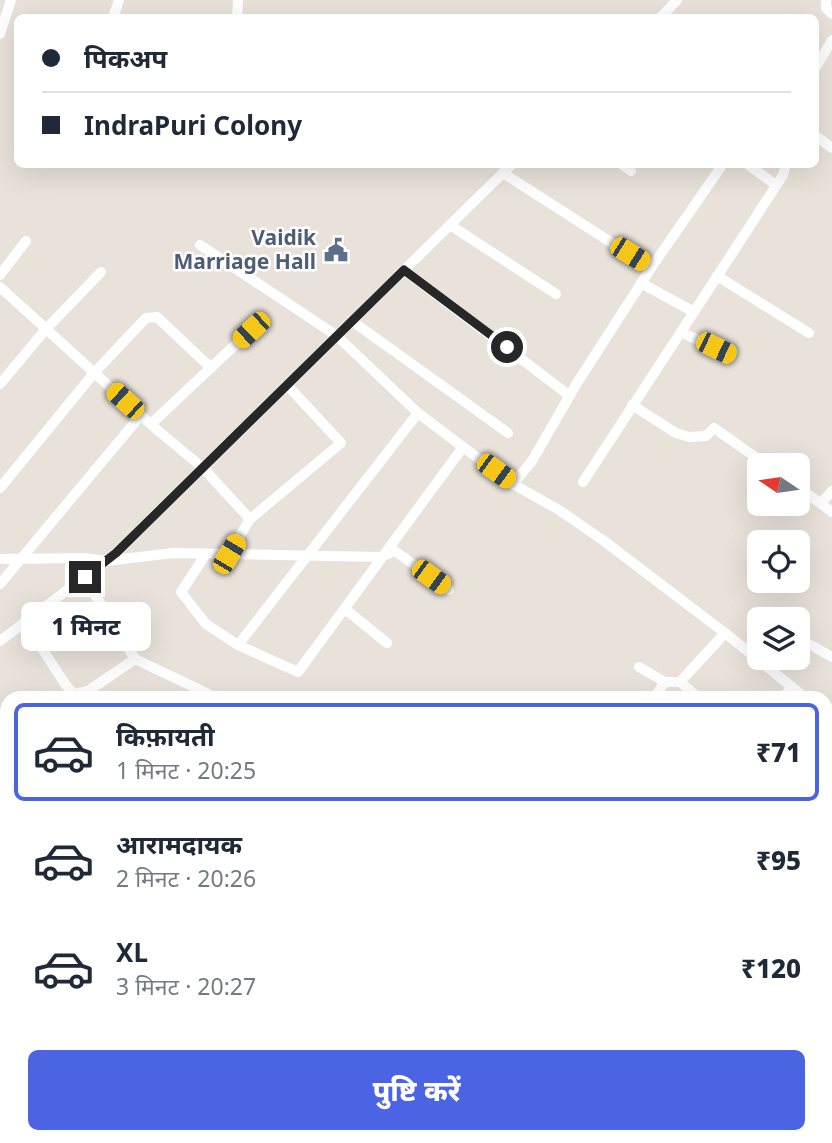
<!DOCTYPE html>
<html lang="hi">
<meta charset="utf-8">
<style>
body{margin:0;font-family:"Noto Sans","Noto Sans Devanagari",sans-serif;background:#f2f2f3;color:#1f2937;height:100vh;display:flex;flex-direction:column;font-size:26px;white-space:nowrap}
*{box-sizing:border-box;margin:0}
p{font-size:23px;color:#747a83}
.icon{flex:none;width:38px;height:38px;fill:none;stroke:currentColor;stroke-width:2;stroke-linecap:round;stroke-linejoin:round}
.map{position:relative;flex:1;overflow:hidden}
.side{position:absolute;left:0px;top:691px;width:833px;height:453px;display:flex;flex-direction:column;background:#fff;border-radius:21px 21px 0 0;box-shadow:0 7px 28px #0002}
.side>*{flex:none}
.guide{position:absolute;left:14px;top:14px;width:805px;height:154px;border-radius:10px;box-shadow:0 7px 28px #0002;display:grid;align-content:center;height:154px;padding:0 28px;background:#fff}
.needle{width:46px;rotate:283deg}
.tools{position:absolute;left:747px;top:453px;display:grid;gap:14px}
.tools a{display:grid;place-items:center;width:63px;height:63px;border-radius:10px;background:#fff;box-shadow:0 7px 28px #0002;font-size:35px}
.end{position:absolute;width:32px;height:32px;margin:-16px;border:9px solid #272727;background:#fff;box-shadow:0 0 0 4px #fff}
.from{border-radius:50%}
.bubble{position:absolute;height:49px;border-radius:10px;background:#fff;box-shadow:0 7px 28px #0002;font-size:23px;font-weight:800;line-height:49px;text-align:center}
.car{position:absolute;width:21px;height:42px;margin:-21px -10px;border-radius:9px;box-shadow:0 0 5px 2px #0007;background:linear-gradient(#f5c518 24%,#345 0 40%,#f5c518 0 76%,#345 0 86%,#f5c518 0)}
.guide b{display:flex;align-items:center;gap:24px;height:66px;font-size:26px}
.guide b+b{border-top:2px solid #e0e1e3}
.guide i{width:18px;height:18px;background:#1f2937}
ul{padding:12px 0 0;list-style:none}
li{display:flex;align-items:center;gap:21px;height:98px;margin:0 14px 10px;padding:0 14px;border:4px solid transparent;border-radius:10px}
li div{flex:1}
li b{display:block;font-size:26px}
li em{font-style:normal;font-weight:800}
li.current{border-color:#4b64e4}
li>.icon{width:63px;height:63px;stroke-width:1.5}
.action{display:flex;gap:14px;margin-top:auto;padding:14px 28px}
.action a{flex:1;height:80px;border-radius:10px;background:#4b64e4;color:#fff;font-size:28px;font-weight:800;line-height:80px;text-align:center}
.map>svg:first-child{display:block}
</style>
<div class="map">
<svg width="832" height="1143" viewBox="0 0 832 1143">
<rect width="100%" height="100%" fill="#e8e2da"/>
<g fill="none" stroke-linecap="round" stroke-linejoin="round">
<g stroke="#fff" stroke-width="10">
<polyline points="826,0 826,8 832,14"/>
<polyline points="113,18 119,0"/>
<polyline points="237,18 238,0"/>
<polyline points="660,18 677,0"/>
<polyline points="0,34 11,0"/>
<polyline points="816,67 832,40"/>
<polyline points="816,136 832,148"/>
<polyline points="621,164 631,171"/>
<polyline points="747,164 776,185"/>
<polyline points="450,225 556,294"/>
<polyline points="200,245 337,336 418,413"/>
<polyline points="651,268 723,164"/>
<polyline points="404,270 570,396"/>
<polyline points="0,275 26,241"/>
<polyline points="717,276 809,333"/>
<polyline points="641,283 694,312 783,175 786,164"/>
<polyline points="0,287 155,428 203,468 250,519"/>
<polyline points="352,321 508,433"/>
<polyline points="681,332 731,356"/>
<polyline points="0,384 46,329 101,272"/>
<polyline points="632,405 676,433 689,437 706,436 714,428 768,466"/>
<polyline points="151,424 251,330"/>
<polyline points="463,447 418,413 238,645 298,672 463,447 513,484 532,461 577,383 651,268 503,173"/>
<polyline points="583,482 694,312"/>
<polyline points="513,484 559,510 604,541 725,633 680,682 699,698"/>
<polyline points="798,487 832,512"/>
<polyline points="0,488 94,373 146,318 157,317 211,368"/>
<polyline points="821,503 832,491"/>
<polyline points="206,554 181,592 206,624 238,645"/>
<polyline points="229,554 250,519 341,443 287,385"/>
<polyline points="0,559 85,558 106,561 173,553 381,557 395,551 449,590"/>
<polyline points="84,577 135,659 217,698"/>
<polyline points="0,584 141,415"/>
<polyline points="345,609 387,643"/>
<polyline points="25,622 65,684 74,694 88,691 135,659"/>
<polyline points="725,633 792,687"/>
<polyline points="798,638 832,657"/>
<polyline points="0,641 116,553 512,164"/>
<polyline points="639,667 665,682 680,682"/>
<polyline points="654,698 665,682"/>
<polyline points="782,698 792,687 806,698"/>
<polyline points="826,715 832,720"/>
<polyline points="826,772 832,764"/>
<polyline points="0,841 7,844"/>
<polyline points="826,900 832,905"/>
<polyline points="826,995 832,992"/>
<polyline points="255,1138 265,1143"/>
<polyline points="350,1138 352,1143"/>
<polyline points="414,1138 416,1143"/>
<polyline points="689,1138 698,1140 700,1138"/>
<polyline points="74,1143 77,1138"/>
<polyline points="142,1143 145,1138"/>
<polyline points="298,1143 302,1138"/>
<polyline points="450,1143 463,1138"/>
<polyline points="662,1143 669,1138"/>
</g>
</g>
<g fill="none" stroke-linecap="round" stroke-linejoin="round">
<polyline stroke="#272727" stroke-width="9" points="85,577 116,553 404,270 507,347"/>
</g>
<defs>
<g id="civic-bare" transform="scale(1.89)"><path d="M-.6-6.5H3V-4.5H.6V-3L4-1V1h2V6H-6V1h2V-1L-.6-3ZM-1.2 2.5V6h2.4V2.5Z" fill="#5c6f8a" stroke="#fff" stroke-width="2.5" paint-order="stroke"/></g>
</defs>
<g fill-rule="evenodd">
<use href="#civic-bare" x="336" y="250"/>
</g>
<g text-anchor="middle" stroke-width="5" stroke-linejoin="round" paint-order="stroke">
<g font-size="21" font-weight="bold" fill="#4e5e75" stroke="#fff" text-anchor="end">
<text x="316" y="245">Vaidik<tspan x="316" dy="24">Marriage Hall</tspan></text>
</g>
</g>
</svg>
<div class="tools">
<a><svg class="needle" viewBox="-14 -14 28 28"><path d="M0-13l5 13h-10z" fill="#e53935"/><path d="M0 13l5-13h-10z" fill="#747a83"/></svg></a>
<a><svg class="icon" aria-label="locate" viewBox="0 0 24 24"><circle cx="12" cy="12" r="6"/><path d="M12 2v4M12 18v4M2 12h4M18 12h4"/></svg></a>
<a><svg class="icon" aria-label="layers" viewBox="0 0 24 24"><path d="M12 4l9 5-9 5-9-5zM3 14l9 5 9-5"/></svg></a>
</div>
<i class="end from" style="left:507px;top:347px"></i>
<i class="end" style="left:85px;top:577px"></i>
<div class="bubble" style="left:21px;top:602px;width:130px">1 मिनट</div>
<i class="car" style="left:630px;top:254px;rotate:122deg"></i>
<i class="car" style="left:251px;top:330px;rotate:227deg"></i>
<i class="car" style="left:716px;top:348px;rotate:116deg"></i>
<i class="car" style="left:125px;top:401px;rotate:312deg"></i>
<i class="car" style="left:496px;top:471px;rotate:126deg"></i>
<i class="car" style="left:229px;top:554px;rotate:31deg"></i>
<i class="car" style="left:431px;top:577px;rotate:126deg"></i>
<div class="guide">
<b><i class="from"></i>पिकअप</b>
<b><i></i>IndraPuri Colony</b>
</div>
<section class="side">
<ul>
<li class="current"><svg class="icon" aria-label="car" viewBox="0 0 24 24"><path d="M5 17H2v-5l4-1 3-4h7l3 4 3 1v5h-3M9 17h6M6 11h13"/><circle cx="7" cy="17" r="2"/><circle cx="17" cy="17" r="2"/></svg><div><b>किफ़ायती</b><p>1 मिनट · 20:25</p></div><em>₹71</em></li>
<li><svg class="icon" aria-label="car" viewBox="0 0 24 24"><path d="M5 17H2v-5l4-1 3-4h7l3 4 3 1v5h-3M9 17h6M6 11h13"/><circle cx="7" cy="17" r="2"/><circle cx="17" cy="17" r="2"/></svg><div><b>आरामदायक</b><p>2 मिनट · 20:26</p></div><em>₹95</em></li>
<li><svg class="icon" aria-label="car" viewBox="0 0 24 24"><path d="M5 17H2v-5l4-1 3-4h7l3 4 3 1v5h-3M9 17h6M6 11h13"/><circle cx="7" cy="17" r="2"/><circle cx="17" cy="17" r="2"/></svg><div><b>XL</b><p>3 मिनट · 20:27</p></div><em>₹120</em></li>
</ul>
<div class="action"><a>पुष्टि करें</a></div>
</section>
</div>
